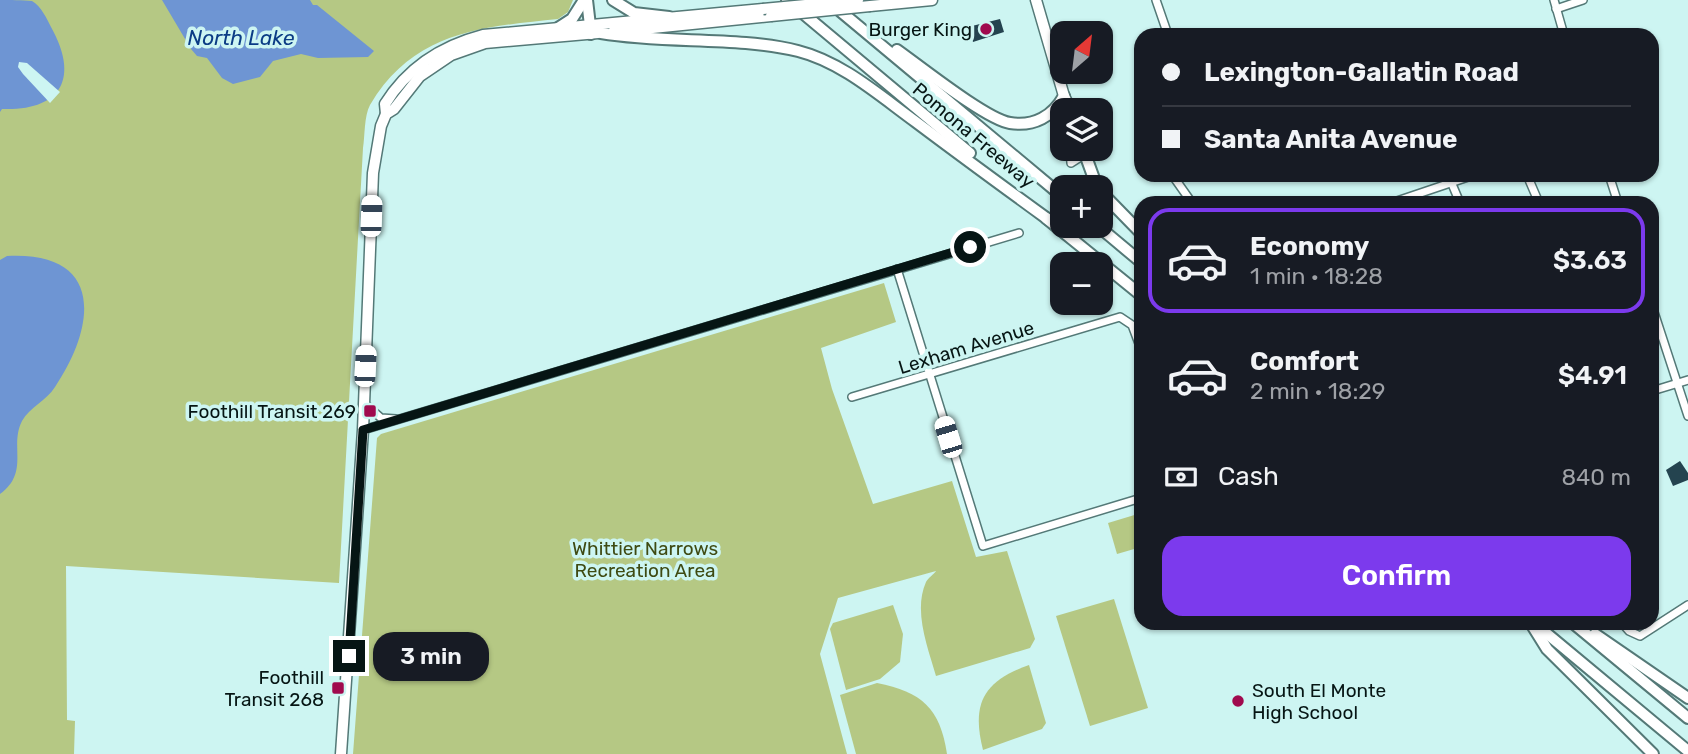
<!DOCTYPE html>
<meta charset="utf-8">
<style>
body{margin:0;font-family:Rubik,sans-serif;background:#20242c;color:#f1f3f6;height:100vh;display:flex;flex-direction:column;font-size:26px;white-space:nowrap}
*{box-sizing:border-box;margin:0}
p{font-size:23px;color:#9ea1a6}
.icon{flex:none;width:38px;height:38px;fill:none;stroke:currentColor;stroke-width:2;stroke-linecap:round;stroke-linejoin:round}
.map{position:relative;flex:1;overflow:hidden}
.side{position:absolute;left:1134px;top:196px;width:525px;height:434px;display:flex;flex-direction:column;background:#171b24;border-radius:21px;box-shadow:0 2px 5px #0004}
.side>*{flex:none}
.hud{position:absolute;left:1134px;top:28px;width:525px;height:154px;border-radius:21px;box-shadow:0 2px 5px #0004;display:grid;align-content:center;height:154px;padding:0 28px;background:#171b24}
.needle{width:46px;rotate:28deg}
.fabs{position:absolute;left:1050px;top:21px;display:grid;gap:14px}
.fabs a{display:grid;place-items:center;width:63px;height:63px;border-radius:14px;background:#171b24;box-shadow:0 2px 5px #0004;font-size:35px}
.end{position:absolute;width:32px;height:32px;margin:-16px;border:9px solid #061514;background:#fff;box-shadow:0 0 0 4px #fff}
.from{border-radius:50%}
.bubble{position:absolute;height:49px;border-radius:21px;background:#171b24;box-shadow:0 2px 5px #0004;font-size:23px;font-weight:600;line-height:49px;text-align:center}
.car{position:absolute;width:21px;height:42px;margin:-21px -10px;border-radius:9px;box-shadow:0 0 5px 2px #0007;background:linear-gradient(#fff 24%,#345 0 40%,#fff 0 76%,#345 0 86%,#fff 0)}
.hud b{display:flex;align-items:center;gap:24px;height:66px;font-size:26px}
.hud b+b{border-top:2px solid #363941}
.hud i{width:18px;height:18px;background:#f1f3f6}
ul{padding:12px 0 0;list-style:none}
li{display:flex;align-items:center;gap:21px;height:105px;margin:0 14px 10px;padding:0 14px;border:4px solid transparent;border-radius:21px}
li div{flex:1}
li b{display:block;font-size:26px}
li em{font-style:normal;font-weight:600}
li.selected{border-color:#7c3aed}
li>.icon{width:63px;height:63px;stroke-width:1.5}
.pay{display:flex;align-items:center;gap:18px;height:77px;padding:0 28px;font-size:26px}
.pay p{margin-inline-start:auto}
.primary-button{display:flex;gap:14px;margin-top:auto;padding:14px 28px}
.primary-button a{flex:1;height:80px;border-radius:21px;background:#7c3aed;color:#fff;font-size:28px;font-weight:600;line-height:80px;text-align:center}
.map>svg:first-child{display:block}
</style>
<div class="map">
<svg width="1688" height="754" viewBox="0 0 1688 754">
<rect width="100%" height="100%" fill="#cdf5f2"/>
<g fill="#b5c884">
<path d="M0,0H573L568,12L558,19C482,27 414,31 370,105C364,116 365,136 363,148L339,583L66,566L67,720L75,721L74,754H0Z"/>
<path d="M884,283L896,322L821,348L832,389L873,504L952,481L976,557L1007,551L1035,639L1030,648L936,676C928,648 913,611 926,582C928,578 934,574 936,571L838,598L820,654L847,754H353L377,438L381,434Z"/>
<polygon points="1141,513 1141,547 1117,554 1108,523"/>
<polygon points="1114,599 1148,708 1090,726 1056,616"/>
<polygon points="893,605 903,634 900,662 880,679 846,690 830,629 833,623"/>
<path d="M1029,665L1046,723L1042,729L983,750C971,703 984,681 1029,665Z"/>
<path d="M877,683C922,692 940,708 947,754H856L840,695Z"/>
</g>
<g fill="#6e95d3">
<path d="M0,0C9,0 24,0 32,1C41,6 47,19 51,27C80,79 61,111 2,109L0,112Z"/>
<polygon points="162,0 310,0 313,5 317,5 374,51 368,57 318,58 301,54 273,61 260,77 233,84 222,78 207,58 197,56 191,49"/>
<path d="M7,256C105,251 96,326 55,387C46,401 30,407 22,421C9,446 30,472 0,494V260Z"/>
</g>
<polygon fill="#cdf5f2" points="19,62 27,63 60,92 50,103 23,74 18,67"/>
<g fill="#24434f">
<polygon points="1000,19 1004,32 973,42 968,27"/>
<polygon points="1680,461 1688,473 1688,480 1673,486 1666,470"/>
</g>
<g fill="none" stroke-linecap="round" stroke-linejoin="round">
<g stroke="#547977" stroke-width="10">
<g id="minor">
<polyline points="1156,0 1166,29"/>
<polyline points="1554,0 1564,35"/>
<polyline points="1556,9 1583,0"/>
<polyline points="1070,149 1071,163 1085,154"/>
<polyline points="1527,175 1539,203"/>
<polyline points="1609,175 1618,203"/>
<polyline points="1173,176 1192,203"/>
<polyline points="1452,184 1460,203"/>
<polyline points="1391,203 1474,175"/>
<polyline points="897,269 983,546 1141,498"/>
<polyline points="1652,306 1688,416"/>
<polyline points="1652,391 1688,380"/>
<polyline points="852,397 1120,317 1132,325 1141,349"/>
<polyline points="364,403 381,418 396,419"/>
<polyline points="363,430 1019,233"/>
<polyline points="1622,623 1629,631 1640,636 1688,605"/>
</g>
</g>
<g stroke="#547977" stroke-width="13">
<g id="major">
<polyline points="1036,0 1064,96 1071,110"/>
<polyline points="870,6 932,0"/>
<polyline points="613,32 771,16"/>
<path d="M386,114L385,104C408,67 441,46 483,35L763,9"/>
<polyline points="341,754 363,430 373,173 381,126 386,114 394,109 420,76 451,55 485,43 598,33"/>
</g>
</g>
<g stroke="#547977" stroke-width="14">
<g id="highway">
<polyline points="587,0 591,34"/>
<polyline points="613,0 634,13 669,17"/>
<polyline points="787,0 970,153"/>
<polyline points="833,5 1062,196"/>
<polyline points="555,30 572,19 584,0"/>
<path d="M601,33C666,44 737,36 798,51C842,62 880,96 916,122C960,155 1005,188 1049,220"/>
<path d="M897,50C921,67 986,119 1010,123C1034,127 1053,116 1064,96"/>
<polyline points="1085,154 1097,187"/>
<polyline points="1101,192 1141,233"/>
<polyline points="1046,218 1141,295"/>
<polyline points="1098,226 1141,262"/>
<polyline points="1534,623 1688,751"/>
<polyline points="1573,623 1688,718"/>
<polyline points="1532,625 1547,649 1653,754"/>
<polyline points="1595,634 1688,698"/>
</g>
</g>
<use href="#minor" stroke="#fff" stroke-width="7"/>
<use href="#major" stroke="#fff" stroke-width="10"/>
<use href="#highway" stroke="#fff" stroke-width="10"/>
<g stroke="#547977" stroke-width="13" stroke-linecap="butt">
<g id="major-bridge">
<polyline points="763,9 858,0"/>
<polyline points="771,16 870,6"/>
</g>
</g>
<use href="#major-bridge" stroke="#fff" stroke-width="10"/>
</g>
<g fill="none" stroke-linecap="round" stroke-linejoin="round">
<polyline stroke="#061514" stroke-width="9" points="349,656 363,430 970,247"/>
</g>
<g fill="#a00a4e" stroke="#cdf5f2" stroke-width="2.5">
<circle cx="986" cy="29" r="7"/>
<rect x="363" y="404" width="14" height="14" rx="3.5"/>
<rect x="331" y="681" width="14" height="14" rx="3.5"/>
<circle cx="1238" cy="701" r="7"/>
</g>
<g text-anchor="middle" stroke-width="7" stroke-linejoin="round" paint-order="stroke">
<g font-size="19" fill="#061514" stroke="#cdf5f2" text-anchor="end">
<text x="972" y="36">Burger King</text>
<text x="356" y="418">Foothill Transit 269</text>
<text x="324" y="684">Foothill<tspan x="324" dy="22">Transit 268</tspan></text>
<text x="1252" y="697" text-anchor="start">South El Monte<tspan x="1252" dy="22">High School</tspan></text>
</g>
<g font-size="19" fill="#061514" stroke="#cdf5f2">
<text transform="translate(974 135) rotate(40)" y="7">Pomona Freeway</text>
<text transform="translate(966 347) rotate(-17)" y="7">Lexham Avenue</text>
</g>
<g font-size="19" fill="#3e4a12" stroke="#cdf5f2">
<text x="645" y="555">Whittier Narrows<tspan x="645" dy="22">Recreation Area</tspan></text>
</g>
<g font-size="21" font-style="italic" fill="#0b3c85" stroke="#cdf5f2">
<text x="241" y="45">North Lake</text>
</g>
</g>
</svg>
<div class="fabs">
<a><svg class="needle" viewBox="-14 -14 28 28"><path d="M0-13l5 13h-10z" fill="#e53935"/><path d="M0 13l5-13h-10z" fill="#9ea1a6"/></svg></a>
<a><svg class="icon" aria-label="layers" viewBox="0 0 24 24"><path d="M12 4l9 5-9 5-9-5zM3 14l9 5 9-5"/></svg></a>
<a>+</a>
<a>−</a>
</div>
<i class="end from" style="left:970px;top:247px"></i>
<i class="end" style="left:349px;top:656px"></i>
<div class="bubble" style="left:373px;top:632px;width:116px">3 min</div>
<i class="car" style="left:371px;top:216px;rotate:2deg"></i>
<i class="car" style="left:365px;top:366px;rotate:3deg"></i>
<i class="car" style="left:948px;top:437px;rotate:343deg"></i>
<div class="hud">
<b><i class="from"></i>Lexington-Gallatin Road</b>
<b><i></i>Santa Anita Avenue</b>
</div>
<section class="side">
<ul>
<li class="selected"><svg class="icon" aria-label="car" viewBox="0 0 24 24"><path d="M5 17H2v-5l4-1 3-4h7l3 4 3 1v5h-3M9 17h6M6 11h13"/><circle cx="7" cy="17" r="2"/><circle cx="17" cy="17" r="2"/></svg><div><b>Economy</b><p>1 min · 18:28</p></div><em>$3.63</em></li>
<li><svg class="icon" aria-label="car" viewBox="0 0 24 24"><path d="M5 17H2v-5l4-1 3-4h7l3 4 3 1v5h-3M9 17h6M6 11h13"/><circle cx="7" cy="17" r="2"/><circle cx="17" cy="17" r="2"/></svg><div><b>Comfort</b><p>2 min · 18:29</p></div><em>$4.91</em></li>
</ul>
<div class="pay"><svg class="icon" aria-label="cash" viewBox="0 0 24 24"><path d="M3 7h18v10H3z"/><circle cx="12" cy="12" r="2"/></svg>Cash<p>840 m</p></div>
<div class="primary-button"><a>Confirm</a></div>
</section>
</div>
